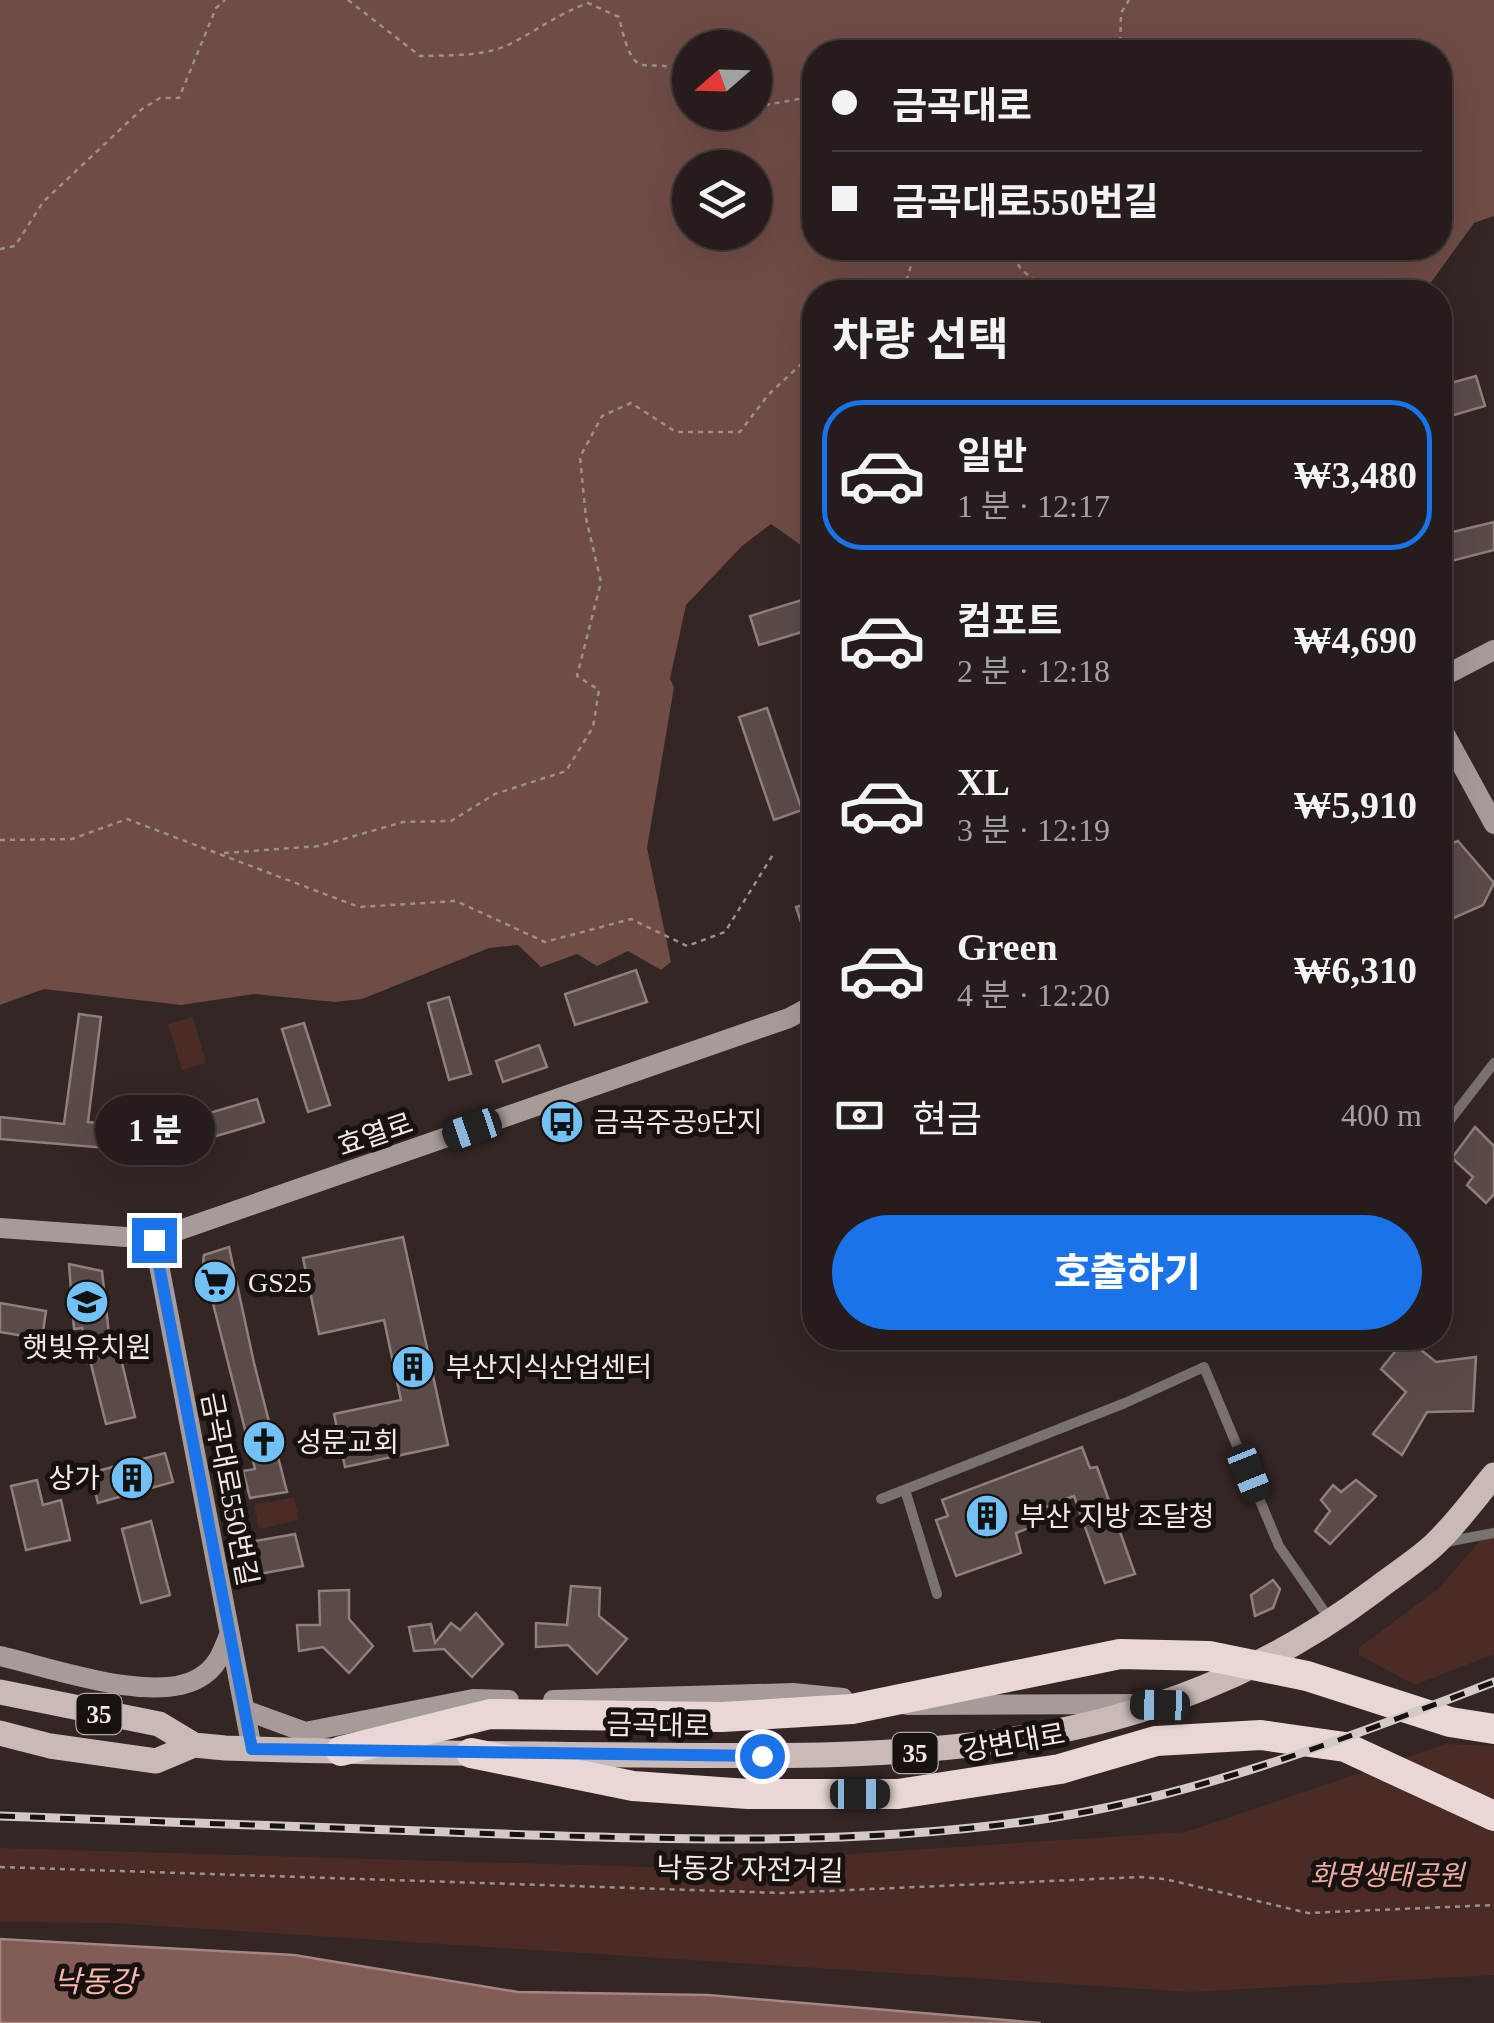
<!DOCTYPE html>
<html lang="ko">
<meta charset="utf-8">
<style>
body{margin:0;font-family:"Times New Roman","Noto Sans KR",serif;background:#2e2524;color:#f1f3f6;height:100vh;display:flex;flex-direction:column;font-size:38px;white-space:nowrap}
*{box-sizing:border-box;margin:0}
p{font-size:32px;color:#a4a1a3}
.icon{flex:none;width:55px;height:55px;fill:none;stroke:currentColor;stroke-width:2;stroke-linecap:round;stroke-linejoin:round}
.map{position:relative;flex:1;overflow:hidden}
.sheet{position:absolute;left:802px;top:280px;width:650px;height:1070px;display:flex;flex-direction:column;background:#261c1b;border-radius:40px;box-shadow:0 10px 40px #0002,0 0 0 2px #423a3a}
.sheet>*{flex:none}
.guide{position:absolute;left:802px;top:40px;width:650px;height:220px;border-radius:40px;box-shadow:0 10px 40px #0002,0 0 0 2px #423a3a;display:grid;align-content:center;height:220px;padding:0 30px;background:#261c1b}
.needle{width:65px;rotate:250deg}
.tools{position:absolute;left:672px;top:30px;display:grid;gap:20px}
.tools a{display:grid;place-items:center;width:100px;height:100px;border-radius:50%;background:#261c1b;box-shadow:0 10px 40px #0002,0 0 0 2px #423a3a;font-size:50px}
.end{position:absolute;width:45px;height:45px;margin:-22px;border:12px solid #1a73e8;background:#fff;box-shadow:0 0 0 5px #fff}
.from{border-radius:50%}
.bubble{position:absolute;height:70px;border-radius:35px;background:#261c1b;box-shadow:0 10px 40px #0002,0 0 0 2px #423a3a;font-size:32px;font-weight:800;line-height:70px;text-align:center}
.car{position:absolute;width:30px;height:60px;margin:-30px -15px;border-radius:12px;box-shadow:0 0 8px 2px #0007;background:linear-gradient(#222 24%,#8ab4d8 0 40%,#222 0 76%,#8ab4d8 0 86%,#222 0)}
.guide b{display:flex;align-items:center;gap:35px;height:95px;font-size:38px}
.guide b+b{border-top:2px solid #423a3a}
.guide i{width:25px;height:25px;background:#f1f3f6}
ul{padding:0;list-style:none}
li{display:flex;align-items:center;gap:30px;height:150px;margin:0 20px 15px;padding:0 10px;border:5px solid transparent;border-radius:40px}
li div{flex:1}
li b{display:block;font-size:38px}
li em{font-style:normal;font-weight:800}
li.selected{border-color:#1a73e8}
li>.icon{width:90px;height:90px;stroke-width:1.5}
h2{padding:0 30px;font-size:45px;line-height:120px}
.pay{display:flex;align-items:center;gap:25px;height:110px;padding:0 30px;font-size:38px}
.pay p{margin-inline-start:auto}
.cta{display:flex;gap:20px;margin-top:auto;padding:20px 30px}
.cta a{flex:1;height:115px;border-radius:60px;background:#1a73e8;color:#fff;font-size:40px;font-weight:800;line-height:115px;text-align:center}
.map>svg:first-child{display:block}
</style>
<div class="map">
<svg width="1494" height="2023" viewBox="0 0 1494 2023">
<rect width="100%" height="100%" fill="#332624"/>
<g fill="#4b2b26">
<polygon points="193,1017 206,1063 182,1070 168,1024"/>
<polygon points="294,1497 299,1520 259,1529 254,1505"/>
<polygon points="1494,1525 1494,1654 1415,1685 1359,1655 1359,1648 1438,1589"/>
<polygon points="1446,1744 1494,1746 1494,1975 1191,1992 113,1923 0,1922 0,1848 649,1867 1186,1832"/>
</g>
<path fill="#704c46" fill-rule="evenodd" d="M0,0H1494V216L1474,223L1424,292H815V555L771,524L742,546L686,605L670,679L674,687L647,848L671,962L661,970L628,951L597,966L577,954L541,967L518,945L489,948L362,999L335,1002L254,994L181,1005L44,989L0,1005ZM690,48H755V112H690ZM815,52H1440V248H815ZM690,168H755V232H690Z"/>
<polygon fill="#825c56" stroke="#a48682" stroke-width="2.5" points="0,1939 294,1955 518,1992 708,1995 1041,2023 0,2023"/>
<g fill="#5a4b49" stroke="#8f7f7d" stroke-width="2.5">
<polygon points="1476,376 1485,406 1440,419 1440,386"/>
<polygon points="1494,522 1494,550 1440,564 1440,535"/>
<polygon points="815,596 815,628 759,645 750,616"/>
<polygon points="767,708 802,810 774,820 739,717"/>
<polygon points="1458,841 1494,883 1483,905 1440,924 1440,847"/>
<polygon points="815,901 815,955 812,956 796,907"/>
<polygon points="636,970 647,1002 575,1025 565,994"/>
<polygon points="449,997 471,1074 449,1080 428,1003"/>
<polygon points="79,1014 101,1017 88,1122 168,1129 166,1153 0,1139 0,1117 64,1124"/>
<polygon points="304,1023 330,1105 308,1112 282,1029"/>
<polygon points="539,1045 547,1067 503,1082 496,1061"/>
<polygon points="257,1099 264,1122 189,1144 182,1121"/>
<polygon points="1475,1127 1494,1146 1494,1194 1486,1203 1467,1185 1473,1177 1452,1158"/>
<polygon points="403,1237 448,1445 345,1467 334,1414 401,1400 384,1320 319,1334 303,1258"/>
<polygon points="229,1247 254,1363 287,1492 250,1498 243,1471 255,1469 203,1264 204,1255"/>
<polygon points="69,1264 102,1271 110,1344 117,1342 135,1417 106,1424 82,1328 74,1329"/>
<polygon points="0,1303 46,1311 42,1339 0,1332"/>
<polygon points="1406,1338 1436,1362 1476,1357 1473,1411 1427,1412 1402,1455 1373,1434 1406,1392 1381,1369"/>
<polygon points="1082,1447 1090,1468 1097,1467 1135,1574 1105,1583 1074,1496 1026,1515 1031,1527 1016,1533 1021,1553 956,1576 936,1520 948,1516 942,1500"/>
<polygon points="165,1453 173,1482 98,1503 90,1473"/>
<polygon points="37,1480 43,1505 61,1500 70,1540 26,1550 11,1486"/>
<polygon points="1356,1480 1376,1496 1330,1544 1315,1531 1330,1511 1321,1500 1333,1485 1341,1492"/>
<polygon points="151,1521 170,1595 141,1603 122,1529"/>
<polygon points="295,1534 303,1566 259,1574 250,1542"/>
<polygon points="1273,1580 1280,1589 1273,1608 1255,1616 1251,1595"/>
<polygon points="571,1586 600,1588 599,1616 627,1639 597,1674 568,1645 536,1647 536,1623 567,1625"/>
<polygon points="349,1590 349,1619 373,1646 349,1673 323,1647 299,1651 297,1625 320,1625 319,1591"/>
<polygon points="476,1613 503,1644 472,1677 444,1649 414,1651 409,1627 431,1624 435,1643 451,1623 460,1630"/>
</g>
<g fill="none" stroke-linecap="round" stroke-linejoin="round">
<g stroke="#9b918f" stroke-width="2.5" stroke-dasharray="5 5" stroke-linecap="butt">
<path d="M348,0L420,56C449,55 486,57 512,43C539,29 560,13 588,3L619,17C636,95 646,48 690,76"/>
<polyline points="1120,52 1121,13 1129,0"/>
<polyline points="755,107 815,96"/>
<polyline points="727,112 731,112"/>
<polyline points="1006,248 1022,270 1048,292"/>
<polyline points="0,249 15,246 43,202 142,109 160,98 179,98 216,8 225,0"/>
<polyline points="871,292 905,286 916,248"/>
<polyline points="1440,643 1447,643 1440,648"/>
<polyline points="0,840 72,839 127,819 359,907 456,901 545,942 631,919 687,946 725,932 774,853"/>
<polyline points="224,853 319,846 403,822 451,821 495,794 566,771 593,727 599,690 577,676 601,582 586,518 580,457 602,416 631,403 676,432 740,432 768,395 813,353 815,339"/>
<polyline points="0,1867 782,1893 1140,1877 1165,1879 1308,1913 1494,1905"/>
</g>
<g stroke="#797271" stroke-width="10">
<polyline points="1440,1133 1494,1063"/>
<polyline points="905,1490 937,1594"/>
<polyline points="881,1499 1125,1403 1204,1367 1279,1546 1331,1621"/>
<polyline points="1446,1542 1494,1533"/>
</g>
<g stroke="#a69b99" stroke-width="20">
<polyline points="1440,678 1494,650"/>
<polyline points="1440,725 1494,824"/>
<polyline points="0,1228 154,1239 789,1018 815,1004"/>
<polyline points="154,1239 252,1749"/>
<path d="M0,1656C49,1667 154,1705 199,1678C217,1668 222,1653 229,1635"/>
<polyline points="553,1700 793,1693 843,1698"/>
<polyline points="907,1705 1143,1704"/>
<polyline points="245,1710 305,1732 473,1699 509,1700"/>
</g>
<g stroke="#c9bab8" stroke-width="25">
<path d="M0,1692L159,1724L194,1745L225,1748C363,1753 502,1754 640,1755C909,1758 1150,1760 1375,1590C1394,1575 1417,1561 1435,1544C1456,1524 1475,1498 1494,1475"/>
<polyline points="0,1733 50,1746 156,1761 194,1745"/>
</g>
<g stroke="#e8d7d4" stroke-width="30">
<polyline points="341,1751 490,1714 722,1717 852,1709 1120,1654 1209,1656 1307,1676 1450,1722 1494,1729"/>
<polyline points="471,1753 633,1786 748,1794 898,1794 1060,1769 1156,1741 1261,1735 1345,1747 1494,1816"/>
</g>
<g stroke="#d3cac8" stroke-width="9">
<path id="rail" d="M0,1816C168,1822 335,1828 503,1834C686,1840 869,1846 1050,1818C1204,1794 1349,1737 1494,1682"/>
</g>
<use href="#rail" stroke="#171110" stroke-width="5" stroke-dasharray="15" stroke-linecap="butt"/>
</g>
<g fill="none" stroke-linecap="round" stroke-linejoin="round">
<polyline stroke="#1a73e8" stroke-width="12" points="154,1240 252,1749 762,1756"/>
</g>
<defs>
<g id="bus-disc" transform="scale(2.25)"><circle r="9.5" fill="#72c1f5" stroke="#171110"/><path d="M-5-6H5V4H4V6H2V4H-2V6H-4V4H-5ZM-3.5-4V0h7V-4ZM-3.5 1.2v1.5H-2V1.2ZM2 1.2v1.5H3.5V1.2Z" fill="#111"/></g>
<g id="supermarket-disc" transform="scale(2.25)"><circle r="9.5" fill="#72c1f5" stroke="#171110"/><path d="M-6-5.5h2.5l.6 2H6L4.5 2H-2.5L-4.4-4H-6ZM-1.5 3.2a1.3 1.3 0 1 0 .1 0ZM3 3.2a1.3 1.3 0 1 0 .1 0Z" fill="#111"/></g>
<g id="school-disc" transform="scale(2.25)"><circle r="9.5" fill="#72c1f5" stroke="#171110"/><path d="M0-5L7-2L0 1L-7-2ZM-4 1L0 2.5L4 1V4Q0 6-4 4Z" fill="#111"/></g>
<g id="building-disc" transform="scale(2.25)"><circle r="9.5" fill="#72c1f5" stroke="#171110"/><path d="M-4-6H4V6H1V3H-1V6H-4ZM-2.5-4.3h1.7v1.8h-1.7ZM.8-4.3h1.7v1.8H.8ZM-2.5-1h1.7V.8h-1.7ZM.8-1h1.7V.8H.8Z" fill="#111"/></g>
<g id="church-disc" transform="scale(2.25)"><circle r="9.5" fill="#72c1f5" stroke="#171110"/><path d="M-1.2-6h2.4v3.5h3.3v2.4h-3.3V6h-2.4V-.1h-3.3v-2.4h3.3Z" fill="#111"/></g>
</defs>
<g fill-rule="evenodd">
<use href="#bus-disc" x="562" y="1122"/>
<use href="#supermarket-disc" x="215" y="1282"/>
<use href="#school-disc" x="87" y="1302"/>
<use href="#building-disc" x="413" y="1367"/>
<use href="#church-disc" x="264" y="1442"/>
<use href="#building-disc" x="132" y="1478"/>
<use href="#building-disc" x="987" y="1516"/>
</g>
<g text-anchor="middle" stroke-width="10" stroke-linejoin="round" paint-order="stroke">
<g fill="#171110" stroke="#b0a8a6" stroke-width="2.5">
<rect x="76.5" y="1694" width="45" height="40" rx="8"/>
<rect x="892.5" y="1733" width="45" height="40" rx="8"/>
</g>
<g font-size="25" font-weight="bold" fill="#f2e9e7">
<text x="99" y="1723">35</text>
<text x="915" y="1762">35</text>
</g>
<g font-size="28" fill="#f2e9e7" stroke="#171110" text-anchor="start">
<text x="594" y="1132">금곡주공9단지</text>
<text x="248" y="1292">GS25</text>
<text x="87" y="1357" text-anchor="middle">햇빛유치원</text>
<text x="446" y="1377">부산지식산업센터</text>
<text x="296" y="1452">성문교회</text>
<text x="100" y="1488" text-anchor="end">상가</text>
<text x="1020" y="1526">부산 지방 조달청</text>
</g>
<g font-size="28" fill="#f2e9e7" stroke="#171110">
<text transform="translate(375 1134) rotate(-19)" y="10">효열로</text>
<text transform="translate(230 1489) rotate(79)" y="10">금곡대로550번길</text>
<text transform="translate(658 1725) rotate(1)" y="10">금곡대로</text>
<text transform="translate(1014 1742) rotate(-10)" y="10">강변대로</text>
<text transform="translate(750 1869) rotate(1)" y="10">낙동강 자전거길</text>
</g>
<g font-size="28" font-style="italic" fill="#eeaba0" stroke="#171110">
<text x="1387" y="1885">화명생태공원</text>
</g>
<g font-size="30" font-style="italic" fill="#fcb7ad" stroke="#171110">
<text x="95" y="1992">낙동강</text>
</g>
</g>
</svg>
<div class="tools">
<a><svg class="needle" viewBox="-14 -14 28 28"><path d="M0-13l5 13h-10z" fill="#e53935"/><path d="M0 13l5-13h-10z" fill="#a4a1a3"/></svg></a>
<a><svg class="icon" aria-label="layers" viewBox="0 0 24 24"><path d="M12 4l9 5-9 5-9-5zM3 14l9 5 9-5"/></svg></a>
</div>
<i class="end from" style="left:762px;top:1756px"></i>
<i class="end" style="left:154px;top:1240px"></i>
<div class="bubble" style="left:95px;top:1095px;width:120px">1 분</div>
<i class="car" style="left:472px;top:1129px;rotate:251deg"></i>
<i class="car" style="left:1249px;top:1473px;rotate:158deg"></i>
<i class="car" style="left:1160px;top:1705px;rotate:271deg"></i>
<i class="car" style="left:860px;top:1794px;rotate:90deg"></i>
<div class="guide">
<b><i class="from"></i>금곡대로</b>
<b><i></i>금곡대로550번길</b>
</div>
<section class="sheet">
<h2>차량 선택</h2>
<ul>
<li class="selected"><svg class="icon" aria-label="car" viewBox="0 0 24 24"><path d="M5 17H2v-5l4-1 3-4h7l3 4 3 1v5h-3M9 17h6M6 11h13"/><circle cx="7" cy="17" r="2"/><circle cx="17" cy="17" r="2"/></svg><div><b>일반</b><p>1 분 · 12:17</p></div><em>₩3,480</em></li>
<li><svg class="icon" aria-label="car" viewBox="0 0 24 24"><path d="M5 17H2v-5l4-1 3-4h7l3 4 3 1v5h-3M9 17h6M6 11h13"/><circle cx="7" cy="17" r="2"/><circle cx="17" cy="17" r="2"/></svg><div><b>컴포트</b><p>2 분 · 12:18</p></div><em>₩4,690</em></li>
<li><svg class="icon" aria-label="car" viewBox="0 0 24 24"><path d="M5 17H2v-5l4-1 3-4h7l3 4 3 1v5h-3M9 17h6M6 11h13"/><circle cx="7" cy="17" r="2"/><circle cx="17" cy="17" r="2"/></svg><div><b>XL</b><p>3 분 · 12:19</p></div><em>₩5,910</em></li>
<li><svg class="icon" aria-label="car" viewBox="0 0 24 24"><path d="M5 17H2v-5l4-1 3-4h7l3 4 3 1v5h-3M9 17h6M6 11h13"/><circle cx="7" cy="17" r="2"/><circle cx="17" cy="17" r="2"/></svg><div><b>Green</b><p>4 분 · 12:20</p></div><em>₩6,310</em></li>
</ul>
<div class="pay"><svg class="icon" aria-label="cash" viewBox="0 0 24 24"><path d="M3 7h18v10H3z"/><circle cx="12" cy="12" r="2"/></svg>현금<p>400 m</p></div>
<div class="cta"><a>호출하기</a></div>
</section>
</div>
